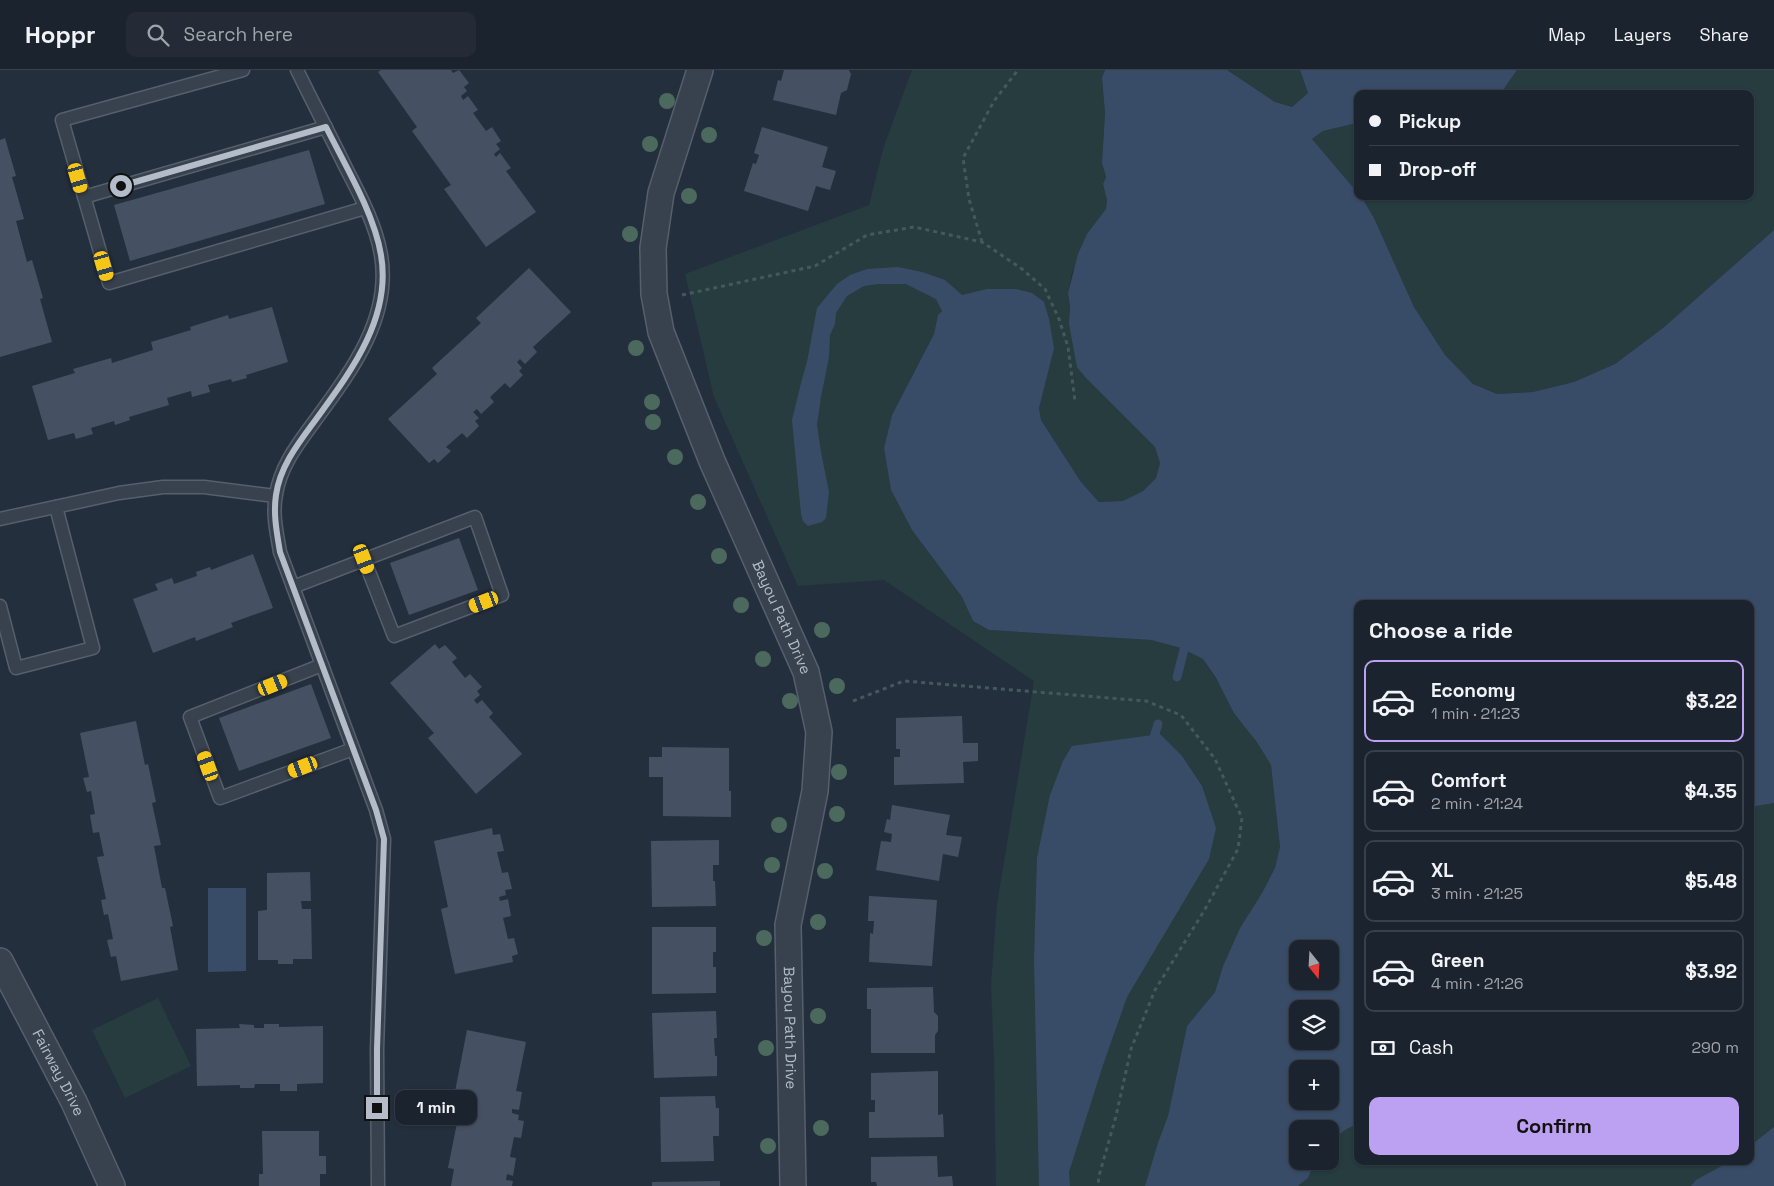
<!DOCTYPE html>
<meta charset="utf-8">
<style>
body{margin:0;font-family:"Space Grotesk",sans-serif;background:#242b36;color:#f1f3f6;height:100vh;display:flex;flex-direction:column;font-size:19px;white-space:nowrap}
*{box-sizing:border-box;margin:0}
p{font-size:16px;color:#a0a4aa}
.icon{flex:none;width:28px;height:28px;fill:none;stroke:currentColor;stroke-width:2;stroke-linecap:round;stroke-linejoin:round}
.map{position:relative;flex:1;overflow:hidden}
.sheet{position:absolute;left:1354px;top:530px;width:400px;height:565px;display:flex;flex-direction:column;background:#1b232e;border-radius:10px;box-shadow:0 1px 4px #0004,0 0 0 1px #39404a}
.sheet>*{flex:none}
.guide{position:absolute;left:1354px;top:20px;width:400px;height:110px;border-radius:10px;box-shadow:0 1px 4px #0004,0 0 0 1px #39404a;display:grid;align-content:center;height:110px;padding:0 15px;background:#1b232e}
.needle{width:32px;rotate:162deg}
.fabs{position:absolute;left:1289px;top:870px;display:grid;gap:10px}
.fabs a{display:grid;place-items:center;width:50px;height:50px;border-radius:10px;background:#1b232e;box-shadow:0 1px 4px #0004,0 0 0 1px #39404a;font-size:25px}
.end{position:absolute;width:22px;height:22px;margin:-11px;border:6px solid #b4bcc9;background:#111;box-shadow:0 0 0 2px #111}
.from{border-radius:50%}
.bubble{position:absolute;height:35px;border-radius:10px;background:#1b232e;box-shadow:0 1px 4px #0004,0 0 0 1px #39404a;font-size:16px;font-weight:600;line-height:35px;text-align:center}
.car{position:absolute;width:15px;height:30px;margin:-15px -8px;border-radius:6px;box-shadow:0 0 4px 1px #0007;background:linear-gradient(#f5c518 24%,#345 0 40%,#f5c518 0 76%,#345 0 86%,#f5c518 0)}
.guide b{display:flex;align-items:center;gap:18px;height:48px;font-size:19px}
.guide b+b{border-top:1px solid #39404a}
.guide i{width:12px;height:12px;background:#f1f3f6}
ul{padding:0;list-style:none}
li{display:flex;align-items:center;gap:15px;height:82px;margin:0 10px 8px;padding:0 5px;border:2px solid #39404a;border-radius:10px}
li div{flex:1}
li b{display:block;font-size:19px}
li em{font-style:normal;font-weight:600}
li.active{border-color:#bca0f2}
li>.icon{width:45px;height:45px;stroke-width:1.5}
h2{padding:0 15px;font-size:22px;line-height:60px}
.pay{display:flex;align-items:center;gap:12px;height:55px;padding:0 15px;font-size:19px}
.pay p{margin-inline-start:auto}
.primary-button{display:flex;gap:10px;margin-top:auto;padding:10px 15px}
.primary-button a{flex:1;height:58px;border-radius:10px;background:#bca0f2;color:#111;font-size:20px;font-weight:600;line-height:58px;text-align:center}
header{display:flex;align-items:center;gap:30px;box-sizing:border-box;height:70px;padding:0 25px;background:#1b232e;border-bottom:1px solid #39404a}
header strong{font-size:24px}
nav{display:flex;gap:28px;margin-inline-start:auto;font-size:18px}
.search{width:350px;height:45px;background:#242b36;display:flex;align-items:center;gap:12px;box-sizing:border-box;padding:0 18px;border-radius:10px;color:#a0a4aa;font-size:19px}
.map>svg:first-child{display:block}
</style>
<header>
<strong>Hoppr</strong>
<div class="search"><svg class="icon" aria-label="search" viewBox="0 0 24 24"><circle cx="10" cy="10" r="6"/><path d="M15 15l6 6"/></svg>Search here</div>
<nav><a>Map</a><a>Layers</a><a>Share</a></nav>
</header>
<div class="map">
<svg width="1774" height="1116" viewBox="0 0 1774 1116">
<rect width="100%" height="100%" fill="#242f3e"/>
<g fill="#263c3f">
<polygon points="912,0 1105,0 1102,8 1105,43 1102,93 1106,107 1103,114 1107,130 1106,139 1099,150 1072,202 1068,223 1070,236 1069,254 1086,308 1155,377 1160,393 1156,408 1143,421 1123,431 1099,432 1081,412 1041,350 1039,338 1041,325 948,232 938,245 934,264 892,345 884,378 891,420 912,460 962,527 973,551 989,560 1151,570 1181,578 1203,589 1271,695 1280,777 1275,798 1262,823 1240,858 1223,896 1215,922 1187,956 1168,1046 1145,1116 996,1116 994,989 991,915 997,834 1034,611 884,510 798,516 714,327 685,204 869,135 884,76"/>
<polygon points="1227,0 1300,0 1308,23 1292,37 1275,32"/>
<polygon points="1517,0 1774,0 1774,160 1663,258 1615,294 1574,312 1533,322 1497,324 1473,314 1445,286 1414,237 1374,148 1361,126 1750,126 1750,24 1499,24"/>
<polygon points="1357,53 1357,122 1312,69 1323,61"/>
<polygon points="1774,733 1774,1116 1298,1116 1308,1108 1315,1091 1330,1091 1330,1072 1345,1060 1357,1054 1358,1091 1750,1091 1750,737"/>
<polygon points="158,928 191,996 125,1028 92,960"/>
</g>
<g fill="#394c67" fill-rule="evenodd">
<path d="M1105,0H1227L1275,32L1292,37L1308,23L1300,0H1517L1500,24H1358L1357,53L1323,61L1312,69L1357,122L1358,126H1361L1374,148L1414,237L1445,285L1473,314L1497,324L1533,322L1574,312L1615,294L1663,258L1774,160V733L1750,737V534H1358L1357,1054L1345,1060L1330,1072V1059H1298V1091H1315L1308,1108L1298,1116H1145L1158,1073L1168,1046L1187,956L1215,922L1223,896L1240,858L1262,823L1275,798L1280,777L1271,695L1256,671L1234,643L1216,608L1203,589L1181,578L1151,570L989,560L973,551L962,527L912,460L891,420L884,378L892,345L934,264L938,245L942,241L936,229L906,214H878L864,216L847,226L836,243L835,254L830,265L829,287L821,327L817,355L821,382L829,422L826,448L822,452L808,456L803,451L801,444L792,350L802,309L807,292L817,238L837,214L850,205L867,199L898,197L922,202L945,210L962,225L987,219H1016L1032,223L1044,232L1049,249L1054,278L1039,338L1041,350L1081,412L1099,432L1123,431L1143,421L1156,408L1160,393L1155,377L1086,308L1077,297L1069,254L1070,236L1068,223L1078,184L1087,164L1106,139L1107,130L1103,114L1106,107L1102,93L1105,43L1102,8ZM1298,879H1330V911H1298ZM1298,939H1330V971H1298ZM1298,999H1330V1031H1298Z"/>
<polygon points="1160,664 1182,686 1202,716 1216,758 1209,789 1127,927 1103,995 1069,1102 1070,1116 1039,1116 1034,890 1037,788 1050,725 1063,691 1072,676"/>
<polygon points="208,818 246,818 246,901 208,902"/>
<polygon points="1774,1057 1774,1116 1691,1116 1696,1110 1731,1091 1750,1091 1750,1076"/>
</g>
<g fill="none" stroke-linecap="round" stroke-linejoin="round">
<g stroke="#394c67" stroke-width="9">
<polyline points="1177,607 1187,568"/>
<polyline points="1152,674 1158,654"/>
</g>
</g>
<g fill="#455162">
<polygon points="381,0 451,0 453,3 459,0 469,13 464,17 467,21 461,26 463,30 468,26 478,40 473,43 486,61 492,57 501,71 496,74 500,79 494,84 496,87 500,83 511,98 506,101 536,142 486,177 444,119 451,115 412,61 417,57 378,2"/>
<polygon points="784,0 849,0 851,4 847,20 841,23 836,45 773,30 778,10 781,11"/>
<polygon points="762,57 828,77 822,97 836,101 830,120 816,116 808,141 744,121 753,93 756,94 759,85 754,83"/>
<polygon points="5,68 16,106 12,107 24,149 16,151 27,192 32,190 43,228 40,229 52,272 0,287 0,70"/>
<polygon points="309,80 325,134 130,191 114,135"/>
<polygon points="529,198 571,242 533,277 537,282 525,294 520,289 517,292 522,298 519,301 523,305 510,318 505,313 490,327 494,332 481,344 477,339 473,342 479,348 475,351 479,356 467,368 462,363 446,377 451,381 438,393 434,389 429,393 388,349 437,304 432,298 481,253 476,248"/>
<polygon points="272,237 288,292 246,305 247,308 232,312 231,309 208,315 210,322 192,327 191,321 167,328 169,335 129,347 130,350 115,355 114,351 91,358 93,364 76,369 74,363 48,370 32,316 75,303 73,299 111,288 112,293 153,280 151,272 191,260 190,257 228,245 229,249"/>
<polygon points="459,468 478,520 409,545 390,493"/>
<polygon points="253,484 273,538 231,553 233,557 196,571 195,567 153,583 133,529 158,520 155,514 172,508 174,514 197,506 196,502 210,497 211,500"/>
<polygon points="435,574 439,579 445,575 457,588 452,592 465,608 470,604 482,617 477,621 480,625 474,630 477,634 482,630 493,643 489,647 522,684 476,724 428,668 434,663 390,613"/>
<polygon points="311,614 331,668 239,701 219,648"/>
<polygon points="962,646 963,673 978,673 978,691 963,692 964,713 894,715 894,687 900,687 900,679 896,679 896,648"/>
<polygon points="136,651 145,695 148,694 156,732 152,733 161,775 154,776 162,818 165,818 173,856 170,857 178,900 121,911 116,886 111,887 107,870 113,869 108,844 104,845 101,830 106,829 97,787 104,786 99,762 93,763 90,745 95,744 91,721 87,722 83,708 89,707 80,663"/>
<polygon points="662,677 729,678 729,721 731,721 731,747 663,746 663,707 649,707 649,687 662,687"/>
<polygon points="892,735 950,745 946,765 962,767 958,787 943,784 939,811 876,800 881,771 891,772 892,764 884,762 887,749 890,750"/>
<polygon points="492,758 493,765 500,764 504,781 497,782 502,803 508,802 512,819 505,820 506,825 499,827 500,831 508,829 511,846 503,848 508,869 514,868 518,884 512,886 513,892 455,904 441,839 448,837 434,771"/>
<polygon points="719,770 719,795 713,795 713,811 715,811 716,836 652,837 651,771"/>
<polygon points="310,802 311,831 301,831 302,839 311,839 312,889 293,889 293,894 278,894 278,890 258,890 258,841 267,840 267,803"/>
<polygon points="869,826 937,830 932,896 869,892 870,863 873,864 874,851 868,851"/>
<polygon points="652,857 716,857 716,882 713,882 713,897 716,897 716,923 652,924"/>
<polygon points="933,917 934,942 938,946 938,961 935,965 935,983 871,983 871,939 867,939 867,918"/>
<polygon points="716,941 717,968 714,968 715,986 717,986 717,1006 654,1008 652,943"/>
<polygon points="239,954 254,955 254,958 264,958 264,954 279,954 279,957 323,956 323,1013 297,1014 297,1021 280,1021 280,1014 255,1014 254,1018 240,1018 240,1015 197,1016 196,959 240,958"/>
<polygon points="467,960 526,972 516,1021 522,1022 519,1040 512,1039 512,1043 519,1045 518,1050 524,1051 521,1068 514,1067 510,1087 516,1088 513,1106 507,1104 506,1110 513,1111 512,1116 451,1116 454,1099 448,1098 461,1033 453,1032"/>
<polygon points="938,1001 938,1045 943,1044 944,1067 869,1068 869,1042 875,1042 875,1030 871,1030 871,1003"/>
<polygon points="715,1026 716,1038 719,1038 719,1066 713,1066 714,1091 661,1092 660,1027"/>
<polygon points="262,1061 319,1061 319,1086 326,1086 326,1104 320,1104 320,1116 259,1116 259,1104 263,1104"/>
<polygon points="937,1086 938,1107 952,1106 953,1116 877,1116 876,1112 871,1112 871,1087"/>
<polygon points="720,1111 720,1116 652,1116 652,1112"/>
</g>
<g fill="none" stroke-linecap="round" stroke-linejoin="round">
<g stroke="#565f6c" stroke-width="15">
<g id="lane">
<polyline points="243,0 62,50 109,213 365,138"/>
<path d="M297,0C313,33 330,65 346,98C360,125 376,155 381,185C392,249 349,304 314,352C297,375 280,397 276,425C272,444 277,464 280,482L376,740L384,769L377,979L378,1116"/>
<polyline points="84,127 326,57"/>
<polyline points="0,449 119,423 163,417 204,417 275,426"/>
<polyline points="293,517 475,447 502,525 394,566 364,489"/>
<polyline points="0,536 16,598 93,578 56,437"/>
<polyline points="322,595 190,647 220,728 353,679"/>
</g>
</g>
<g stroke="#565f6c" stroke-width="28">
<g id="street">
<path id="s1" d="M700,0L661,123L653,178L654,224L661,262L712,391L806,602L819,662L815,721L788,855L793,1116"/>
<path id="s2" d="M0,891L74,1032L112,1116"/>
</g>
</g>
<g stroke="#44595c" stroke-width="3" stroke-dasharray="4 4" stroke-linecap="butt">
<polyline points="982,172 969,129 963,88 994,31 1018,0"/>
<polyline points="682,225 815,196 867,165 914,157 982,172 1022,199 1045,219 1059,249 1068,277 1075,331"/>
<polyline points="853,631 904,611 1146,631 1181,645 1215,689 1242,748 1238,779 1204,841 1155,920 1131,979 1116,1046 1099,1106 1098,1116"/>
</g>
<use href="#lane" stroke="#38414e" stroke-width="12"/>
<use href="#street" stroke="#38414e" stroke-width="25"/>
</g>
<g fill="#4b6a5d">
<circle cx="667" cy="31" r="8"/>
<circle cx="709" cy="65" r="8"/>
<circle cx="650" cy="74" r="8"/>
<circle cx="689" cy="126" r="8"/>
<circle cx="630" cy="164" r="8"/>
<circle cx="636" cy="278" r="8"/>
<circle cx="652" cy="332" r="8"/>
<circle cx="653" cy="352" r="8"/>
<circle cx="675" cy="387" r="8"/>
<circle cx="698" cy="432" r="8"/>
<circle cx="719" cy="486" r="8"/>
<circle cx="741" cy="535" r="8"/>
<circle cx="822" cy="560" r="8"/>
<circle cx="763" cy="589" r="8"/>
<circle cx="837" cy="616" r="8"/>
<circle cx="790" cy="631" r="8"/>
<circle cx="839" cy="702" r="8"/>
<circle cx="837" cy="744" r="8"/>
<circle cx="779" cy="755" r="8"/>
<circle cx="772" cy="795" r="8"/>
<circle cx="825" cy="801" r="8"/>
<circle cx="818" cy="852" r="8"/>
<circle cx="764" cy="868" r="8"/>
<circle cx="818" cy="946" r="8"/>
<circle cx="766" cy="978" r="8"/>
<circle cx="821" cy="1058" r="8"/>
<circle cx="768" cy="1076" r="8"/>
</g>
<g fill="none" stroke-linecap="round" stroke-linejoin="round">
<path stroke="#b4bcc9" stroke-width="6" d="M121,116L326,57C345,95 374,143 381,185C392,249 349,304 314,352C297,375 280,397 276,425C273,444 277,464 280,482L376,740L384,769L377,979V1038"/>
</g>
<g text-anchor="middle" stroke-width="4.5" stroke-linejoin="round" paint-order="stroke">
<g font-size="15" fill="#b4bcc9" stroke="#1d2633">
<text dy="5" stroke="none"><textPath href="#s1" startOffset="579">Bayou Path Drive</textPath></text>
<text dy="5" stroke="none"><textPath href="#s1" startOffset="999">Bayou Path Drive</textPath></text>
<text dy="5" stroke="none"><textPath href="#s2" startOffset="126">Fairway Drive</textPath></text>
</g>
</g>
</svg>
<div class="fabs">
<a><svg class="needle" viewBox="-14 -14 28 28"><path d="M0-13l5 13h-10z" fill="#e53935"/><path d="M0 13l5-13h-10z" fill="#a0a4aa"/></svg></a>
<a><svg class="icon" aria-label="layers" viewBox="0 0 24 24"><path d="M12 4l9 5-9 5-9-5zM3 14l9 5 9-5"/></svg></a>
<a>+</a>
<a>−</a>
</div>
<i class="end from" style="left:121px;top:116px"></i>
<i class="end" style="left:377px;top:1038px"></i>
<div class="bubble" style="left:395px;top:1020px;width:82px">1 min</div>
<i class="car" style="left:78px;top:108px;rotate:164deg"></i>
<i class="car" style="left:104px;top:196px;rotate:164deg"></i>
<i class="car" style="left:364px;top:489px;rotate:159deg"></i>
<i class="car" style="left:484px;top:532px;rotate:249deg"></i>
<i class="car" style="left:273px;top:615px;rotate:68deg"></i>
<i class="car" style="left:208px;top:696px;rotate:340deg"></i>
<i class="car" style="left:303px;top:697px;rotate:249deg"></i>
<div class="guide">
<b><i class="from"></i>Pickup</b>
<b><i></i>Drop-off</b>
</div>
<section class="sheet">
<h2>Choose a ride</h2>
<ul>
<li class="active"><svg class="icon" aria-label="car" viewBox="0 0 24 24"><path d="M5 17H2v-5l4-1 3-4h7l3 4 3 1v5h-3M9 17h6M6 11h13"/><circle cx="7" cy="17" r="2"/><circle cx="17" cy="17" r="2"/></svg><div><b>Economy</b><p>1 min · 21:23</p></div><em>$3.22</em></li>
<li><svg class="icon" aria-label="car" viewBox="0 0 24 24"><path d="M5 17H2v-5l4-1 3-4h7l3 4 3 1v5h-3M9 17h6M6 11h13"/><circle cx="7" cy="17" r="2"/><circle cx="17" cy="17" r="2"/></svg><div><b>Comfort</b><p>2 min · 21:24</p></div><em>$4.35</em></li>
<li><svg class="icon" aria-label="car" viewBox="0 0 24 24"><path d="M5 17H2v-5l4-1 3-4h7l3 4 3 1v5h-3M9 17h6M6 11h13"/><circle cx="7" cy="17" r="2"/><circle cx="17" cy="17" r="2"/></svg><div><b>XL</b><p>3 min · 21:25</p></div><em>$5.48</em></li>
<li><svg class="icon" aria-label="car" viewBox="0 0 24 24"><path d="M5 17H2v-5l4-1 3-4h7l3 4 3 1v5h-3M9 17h6M6 11h13"/><circle cx="7" cy="17" r="2"/><circle cx="17" cy="17" r="2"/></svg><div><b>Green</b><p>4 min · 21:26</p></div><em>$3.92</em></li>
</ul>
<div class="pay"><svg class="icon" aria-label="cash" viewBox="0 0 24 24"><path d="M3 7h18v10H3z"/><circle cx="12" cy="12" r="2"/></svg>Cash<p>290 m</p></div>
<div class="primary-button"><a>Confirm</a></div>
</section>
</div>
